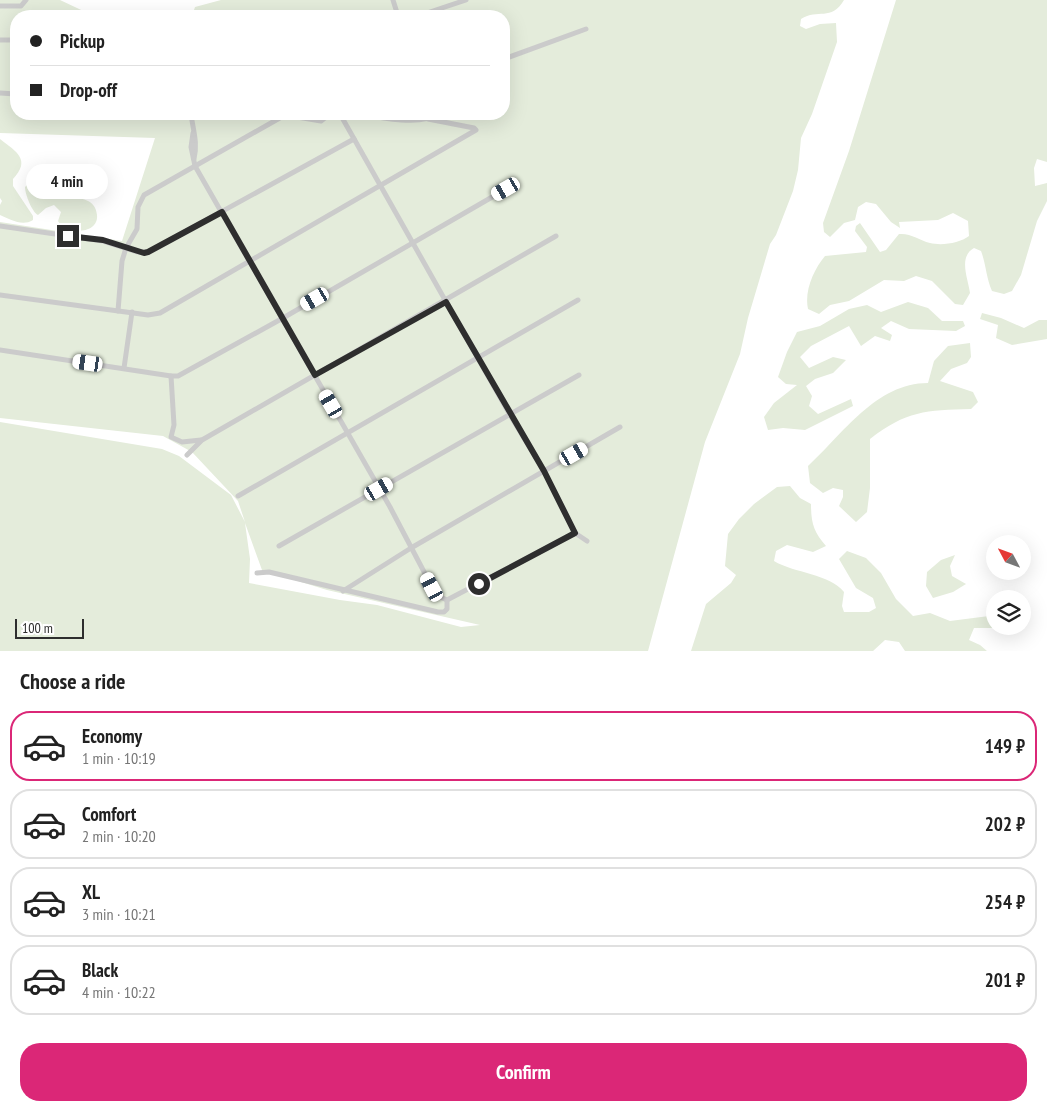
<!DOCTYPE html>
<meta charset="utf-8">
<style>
body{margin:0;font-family:"PT Sans Narrow",sans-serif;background:#f6f6f6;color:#222;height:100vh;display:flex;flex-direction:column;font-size:19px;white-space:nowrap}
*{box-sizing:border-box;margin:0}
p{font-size:16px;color:#767676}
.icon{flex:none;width:28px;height:28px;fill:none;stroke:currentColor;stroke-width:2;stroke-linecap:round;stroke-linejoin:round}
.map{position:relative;height:651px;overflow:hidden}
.drawer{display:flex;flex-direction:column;background:#fff;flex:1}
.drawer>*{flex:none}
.hud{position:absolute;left:10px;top:10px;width:500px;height:110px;border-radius:20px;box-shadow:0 5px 20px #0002;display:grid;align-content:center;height:110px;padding:0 20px;background:#fff}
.needle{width:32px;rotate:311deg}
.buttons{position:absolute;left:986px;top:535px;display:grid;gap:10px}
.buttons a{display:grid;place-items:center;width:45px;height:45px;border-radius:50%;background:#fff;box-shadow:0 5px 20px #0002;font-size:25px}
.scale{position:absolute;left:15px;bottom:12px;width:69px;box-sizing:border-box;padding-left:5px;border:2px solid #2e2e2e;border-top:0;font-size:14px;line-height:18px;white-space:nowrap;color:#2e2e2e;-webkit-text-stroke:4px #fff;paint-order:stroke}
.end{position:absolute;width:22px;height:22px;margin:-11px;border:6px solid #2e2e2e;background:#fff;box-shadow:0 0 0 2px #fff}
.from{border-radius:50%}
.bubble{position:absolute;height:35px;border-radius:18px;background:#fff;box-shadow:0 5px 20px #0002;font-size:16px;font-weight:700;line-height:35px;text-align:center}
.car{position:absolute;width:15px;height:30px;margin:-15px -8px;border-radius:6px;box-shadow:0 0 4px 1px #0007;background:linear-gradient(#fff 24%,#345 0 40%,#fff 0 76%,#345 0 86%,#fff 0)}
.hud b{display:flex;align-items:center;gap:18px;height:48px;font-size:19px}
.hud b+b{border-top:1px solid #e0e0e0}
.hud i{width:12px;height:12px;background:#222}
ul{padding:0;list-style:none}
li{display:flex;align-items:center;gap:15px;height:70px;margin:0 10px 8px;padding:0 10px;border:2px solid #e0e0e0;border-radius:20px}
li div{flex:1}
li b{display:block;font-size:19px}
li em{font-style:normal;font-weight:700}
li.current{border-color:#db2777}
li>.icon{width:45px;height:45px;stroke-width:1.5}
h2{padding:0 20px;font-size:22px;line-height:60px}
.button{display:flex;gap:10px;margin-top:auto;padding:10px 20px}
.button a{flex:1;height:58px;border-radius:20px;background:#db2777;color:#fff;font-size:20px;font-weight:700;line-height:58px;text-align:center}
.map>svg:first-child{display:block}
</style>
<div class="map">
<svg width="1047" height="651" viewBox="0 0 1047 651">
<rect width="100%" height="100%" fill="#fff"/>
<g fill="#e4ecdb" fill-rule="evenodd">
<path d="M0,0H60L94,16H16V114H504V16H192L195,7L221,0H844C831,22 818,8 801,19L800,26L806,29L820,24L836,23L837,42L812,114L801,138L798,170L793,191L776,235L770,244L748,318L740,354L705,442L648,651H0V422L162,449L179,456L231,495L245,522L238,501L192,452L163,436L0,418V222L122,241L155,138L0,133ZM245,523L262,570L327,590L480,625L461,627L377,605L340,600L249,583L250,559Z"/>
<path d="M896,0H1047V162L1037,159L1034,168L1035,186L1047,183V201L1037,221L1021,275L1012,291L1004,294L992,291C986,277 986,264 981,251L974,248C958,257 968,278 970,293L963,305L955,304L932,281L916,276L904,281L884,280L849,301L830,305L819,314L808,309C804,291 814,269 825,256L866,252L867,247L855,231L856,226L860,223L880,252L886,250L899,234C911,233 919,240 930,243C942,246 960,243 969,236L968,221L953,213L938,220L899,222L900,228L891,222L876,204L866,202L858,207L855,220L844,223L830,237L824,232L823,223L849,151Z"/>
<path d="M0,139C17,152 31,160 13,179V186L33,216V220C22,227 10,219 0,215V205L2,201L0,198Z"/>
<path d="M28,184C34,187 37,194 44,196C59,200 95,190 97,215C99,235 65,235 58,221L61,212L54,205L46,208L38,215C32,212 25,194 25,187Z"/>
<polygon points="908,302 928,308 942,321 963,321 965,326 956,331 909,329 891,321 881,328 892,335 890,341 875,336 861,346 849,326 811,346 800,357 809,368 833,357 846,360 833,373 815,379 806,386 812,396 809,406 818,414 851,399 853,406 805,430 783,428 768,430 764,417 774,403 797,385 786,384 778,377 787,352 797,332 820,326 849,309 867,305 881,312"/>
<polygon points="982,313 1001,318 1024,328 1039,320 1047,320 1047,339 1012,345 996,338 998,325 980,319"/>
<path d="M970,343L971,357L967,363L951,369L940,381L973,392L978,402L971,409C926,410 906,411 870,439V488L867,512L856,522L839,506L843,497V490L833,488L823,493L810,483L808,466C843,434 876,383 928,383L934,361L948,346Z"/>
<path d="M790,486L800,498L811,504C811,524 814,532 826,546L813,552L787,545L776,551L774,561C794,573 830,574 844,592L842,606L844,612H869L876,608L873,598L856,588L839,559L847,551L866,558L881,573L896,599L913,616L930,613L950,621L989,616L995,619V626L993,628H974L969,640L980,645L987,651H905L899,642L885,640L873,651H691L706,604L731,583L736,575L725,566L728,534L739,519L754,504L777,487Z"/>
<polygon points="955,555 950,566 952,576 966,584 953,592 933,598 926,586 927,572 941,560"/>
</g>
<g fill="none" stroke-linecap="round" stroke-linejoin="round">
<g stroke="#cbcbcb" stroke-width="5">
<polyline points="393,0 398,16"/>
<polyline points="0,6 21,6 26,0"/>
<polyline points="78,16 79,13"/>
<polyline points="418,16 466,0"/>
<polyline points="0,40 16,40"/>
<polyline points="504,59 586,29"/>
<polyline points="0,93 16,94"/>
<path d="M191,114C193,130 198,143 194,159"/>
<polyline points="340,114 510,415 544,471 575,533 587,541"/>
<path d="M365,114C381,118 423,126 436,114"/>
<polyline points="193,133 191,147 195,166 390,507 432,587 438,596 447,600"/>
<polyline points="0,226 103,241 138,252 148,252 354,139"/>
<polyline points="0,295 148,315 160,313 476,130 474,128 428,119"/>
<polyline points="118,311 122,261 126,248 137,229 138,207 144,195 285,115 321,121 330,114"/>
<polyline points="0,350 171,376 178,376 283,318 506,189"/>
<polyline points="124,368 132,312"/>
<polyline points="171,376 174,425 171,437 182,442 201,440"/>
<polyline points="187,455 202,440 556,236"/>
<polyline points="238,496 578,300"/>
<polyline points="279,546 579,375"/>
<polyline points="257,573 269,572 438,612 444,612 447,609 447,600"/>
<polyline points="343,591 411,548 620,427"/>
<polyline points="447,600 575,533"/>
</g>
</g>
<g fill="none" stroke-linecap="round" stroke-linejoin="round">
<polyline stroke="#2e2e2e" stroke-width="6" points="68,236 103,240 144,253 148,252 222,212 315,375 446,302 544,471 575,533 479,584"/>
</g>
</svg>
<div class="buttons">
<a><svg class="needle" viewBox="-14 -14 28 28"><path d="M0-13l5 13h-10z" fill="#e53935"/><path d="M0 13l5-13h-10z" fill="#767676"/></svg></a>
<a><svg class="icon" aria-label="layers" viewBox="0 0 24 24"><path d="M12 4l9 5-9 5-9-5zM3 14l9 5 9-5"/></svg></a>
</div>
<div class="scale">100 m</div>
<i class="end from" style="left:479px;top:584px"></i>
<i class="end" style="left:68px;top:236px"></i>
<div class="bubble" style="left:26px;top:164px;width:82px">4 min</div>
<i class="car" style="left:506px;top:189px;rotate:240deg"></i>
<i class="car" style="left:315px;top:299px;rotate:240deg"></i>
<i class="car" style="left:88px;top:363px;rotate:278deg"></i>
<i class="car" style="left:331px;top:404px;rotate:330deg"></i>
<i class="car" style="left:574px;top:454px;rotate:60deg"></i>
<i class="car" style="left:379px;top:489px;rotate:60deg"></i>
<i class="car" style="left:432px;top:587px;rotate:332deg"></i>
<div class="hud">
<b><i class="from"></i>Pickup</b>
<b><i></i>Drop-off</b>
</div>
</div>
<section class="drawer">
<h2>Choose a ride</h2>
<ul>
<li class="current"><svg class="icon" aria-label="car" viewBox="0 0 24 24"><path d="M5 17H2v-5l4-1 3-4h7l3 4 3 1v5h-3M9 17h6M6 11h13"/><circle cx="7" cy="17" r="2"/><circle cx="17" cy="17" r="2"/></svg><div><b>Economy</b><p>1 min · 10:19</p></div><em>149 ₽</em></li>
<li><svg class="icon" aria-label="car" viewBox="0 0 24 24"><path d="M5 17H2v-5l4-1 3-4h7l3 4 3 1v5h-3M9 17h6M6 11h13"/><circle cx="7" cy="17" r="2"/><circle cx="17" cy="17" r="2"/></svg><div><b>Comfort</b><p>2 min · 10:20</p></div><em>202 ₽</em></li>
<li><svg class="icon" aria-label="car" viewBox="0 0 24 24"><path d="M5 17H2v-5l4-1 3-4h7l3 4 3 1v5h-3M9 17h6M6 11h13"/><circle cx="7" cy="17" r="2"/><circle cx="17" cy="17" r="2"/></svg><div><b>XL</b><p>3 min · 10:21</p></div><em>254 ₽</em></li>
<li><svg class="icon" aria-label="car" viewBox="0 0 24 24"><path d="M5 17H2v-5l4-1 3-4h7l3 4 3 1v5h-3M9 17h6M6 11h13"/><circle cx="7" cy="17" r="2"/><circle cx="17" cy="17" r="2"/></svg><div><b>Black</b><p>4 min · 10:22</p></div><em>201 ₽</em></li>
</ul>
<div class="button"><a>Confirm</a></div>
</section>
